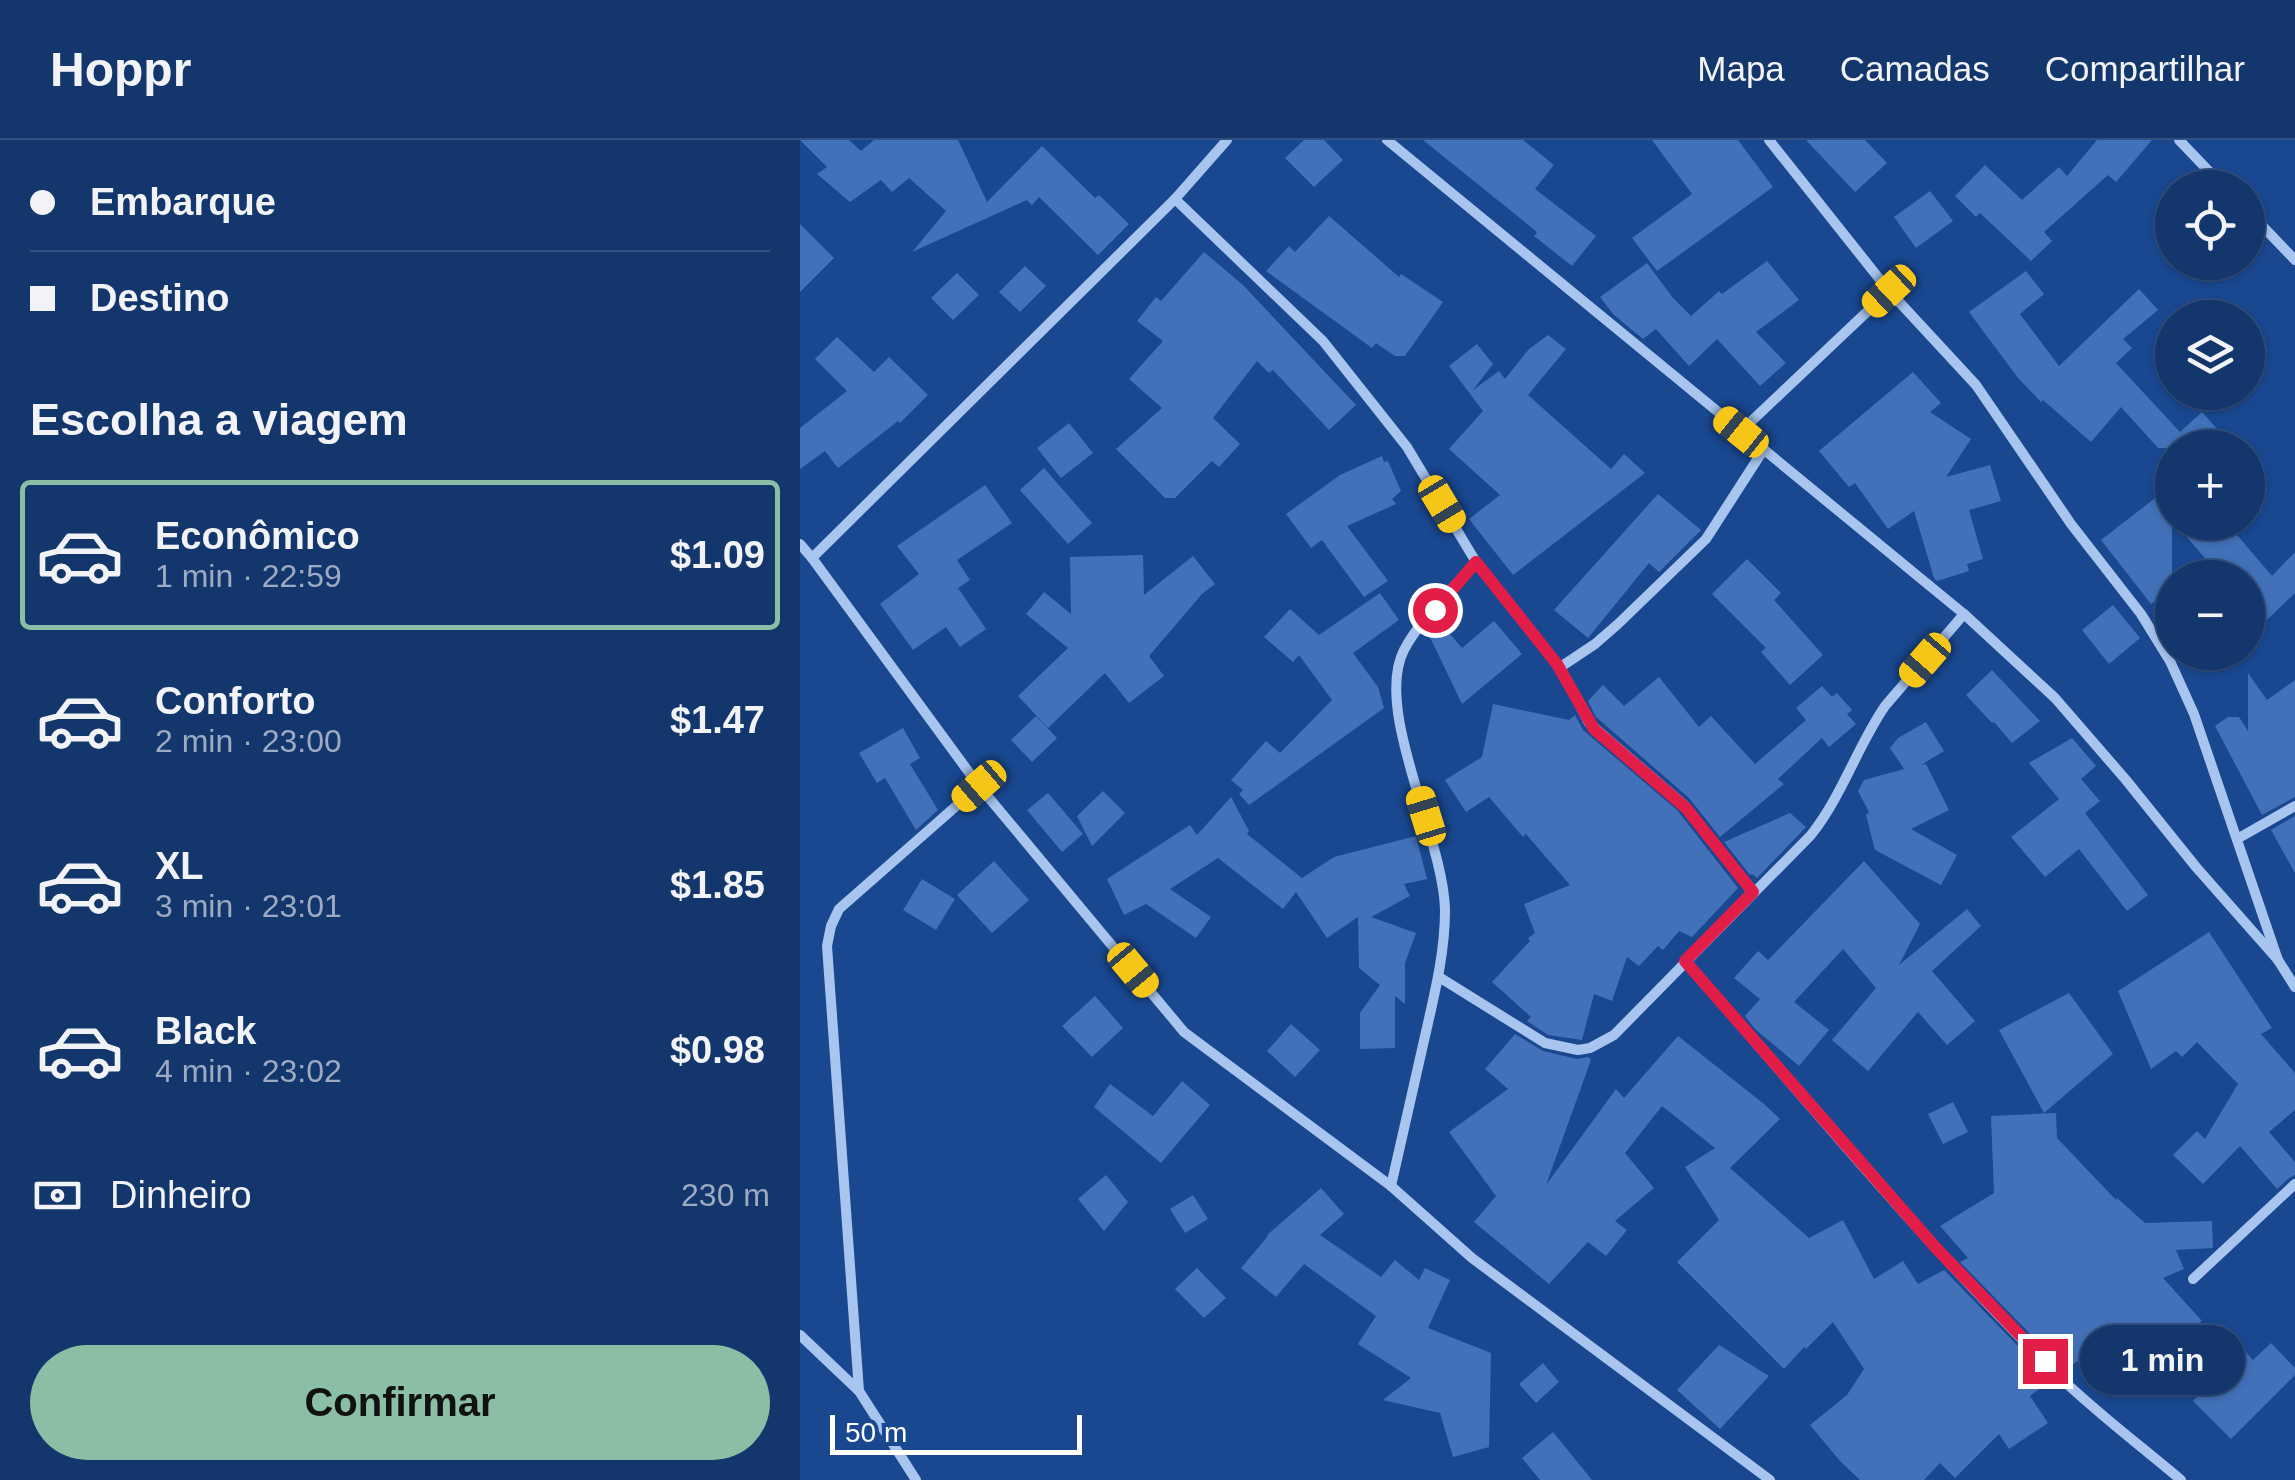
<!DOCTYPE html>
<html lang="pt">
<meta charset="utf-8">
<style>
body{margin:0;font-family:Helvetica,sans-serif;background:#1c3e72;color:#f1f3f6;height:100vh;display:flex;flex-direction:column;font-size:38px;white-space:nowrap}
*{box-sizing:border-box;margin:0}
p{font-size:32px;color:#9dabc2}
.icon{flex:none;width:55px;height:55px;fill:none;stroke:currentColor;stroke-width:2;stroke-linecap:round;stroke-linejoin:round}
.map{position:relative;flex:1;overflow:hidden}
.panel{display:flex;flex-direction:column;background:#13366d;width:800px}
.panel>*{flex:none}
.banner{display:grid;align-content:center;height:220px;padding:0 30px;background:#13366d}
.tools{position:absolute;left:1355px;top:30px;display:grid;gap:20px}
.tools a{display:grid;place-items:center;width:110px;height:110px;border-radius:50%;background:#13366d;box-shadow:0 2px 8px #0004,0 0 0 2px #325080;font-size:50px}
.scale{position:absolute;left:30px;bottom:25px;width:252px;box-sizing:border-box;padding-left:10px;border:5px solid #fff;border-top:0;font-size:28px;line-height:35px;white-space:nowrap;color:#fff;-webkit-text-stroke:8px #194891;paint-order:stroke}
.end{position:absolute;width:45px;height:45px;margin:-22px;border:12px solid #e11d48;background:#fff;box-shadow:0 0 0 5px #fff}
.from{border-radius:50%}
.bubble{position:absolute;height:70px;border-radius:35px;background:#13366d;box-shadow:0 2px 8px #0004,0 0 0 2px #325080;font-size:32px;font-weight:800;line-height:70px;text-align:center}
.car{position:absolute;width:30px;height:60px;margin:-30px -15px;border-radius:12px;box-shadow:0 0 8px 2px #0007;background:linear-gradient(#f5c518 24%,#345 0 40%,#f5c518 0 76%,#345 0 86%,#f5c518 0)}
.banner b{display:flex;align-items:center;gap:35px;height:95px;font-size:38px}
.banner b+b{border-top:2px solid #325080}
.banner i{width:25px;height:25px;background:#f1f3f6}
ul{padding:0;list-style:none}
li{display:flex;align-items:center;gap:30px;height:150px;margin:0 20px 15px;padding:0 10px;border:5px solid transparent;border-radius:10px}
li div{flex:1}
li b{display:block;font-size:38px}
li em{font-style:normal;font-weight:800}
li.on{border-color:#8abfa5}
li>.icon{width:90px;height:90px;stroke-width:1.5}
h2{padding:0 30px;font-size:45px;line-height:120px}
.pay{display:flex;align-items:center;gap:25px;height:110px;padding:0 30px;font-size:38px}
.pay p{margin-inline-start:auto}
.action{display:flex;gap:20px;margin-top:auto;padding:20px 30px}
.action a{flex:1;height:115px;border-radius:60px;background:#8abfa5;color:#111;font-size:40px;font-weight:800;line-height:115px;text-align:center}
header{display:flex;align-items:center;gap:60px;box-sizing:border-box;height:140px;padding:0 50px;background:#13366d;border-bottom:2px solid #325080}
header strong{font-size:48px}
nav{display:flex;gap:55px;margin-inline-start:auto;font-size:35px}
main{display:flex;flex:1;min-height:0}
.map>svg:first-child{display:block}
</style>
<header>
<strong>Hoppr</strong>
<nav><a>Mapa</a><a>Camadas</a><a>Compartilhar</a></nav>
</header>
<main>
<section class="panel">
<div class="banner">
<b><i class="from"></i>Embarque</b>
<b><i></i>Destino</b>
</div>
<h2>Escolha a viagem</h2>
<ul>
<li class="on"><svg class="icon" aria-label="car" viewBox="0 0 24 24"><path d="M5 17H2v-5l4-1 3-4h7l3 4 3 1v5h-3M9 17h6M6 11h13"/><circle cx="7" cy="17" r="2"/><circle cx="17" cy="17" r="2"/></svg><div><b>Econômico</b><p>1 min · 22:59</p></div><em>$1.09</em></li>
<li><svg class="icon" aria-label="car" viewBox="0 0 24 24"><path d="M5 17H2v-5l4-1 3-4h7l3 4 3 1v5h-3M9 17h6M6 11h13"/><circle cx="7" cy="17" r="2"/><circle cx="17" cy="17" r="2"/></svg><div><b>Conforto</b><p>2 min · 23:00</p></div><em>$1.47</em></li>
<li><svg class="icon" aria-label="car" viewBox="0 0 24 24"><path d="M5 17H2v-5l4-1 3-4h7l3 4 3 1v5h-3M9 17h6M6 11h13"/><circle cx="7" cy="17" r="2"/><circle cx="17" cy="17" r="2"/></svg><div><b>XL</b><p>3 min · 23:01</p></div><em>$1.85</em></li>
<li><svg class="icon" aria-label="car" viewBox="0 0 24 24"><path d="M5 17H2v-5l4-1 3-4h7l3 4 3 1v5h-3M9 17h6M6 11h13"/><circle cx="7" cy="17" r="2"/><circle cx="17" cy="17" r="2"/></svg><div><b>Black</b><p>4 min · 23:02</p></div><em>$0.98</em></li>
</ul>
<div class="pay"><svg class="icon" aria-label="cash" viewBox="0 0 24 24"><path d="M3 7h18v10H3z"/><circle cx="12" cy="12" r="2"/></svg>Dinheiro<p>230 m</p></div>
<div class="action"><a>Confirmar</a></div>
</section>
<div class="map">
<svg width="1495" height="1340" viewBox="0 0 1495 1340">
<rect width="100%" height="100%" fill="#194891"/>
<g fill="#4271b9">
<polygon points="0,0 49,0 61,11 74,0 158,0 187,62 242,6 295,58 299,55 329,84 298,115 239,57 232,65 227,60 112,112 146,71 109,38 92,52 81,40 50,62 17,34 27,27"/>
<polygon points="504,0 524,0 543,20 514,47 485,18"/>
<polygon points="623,0 723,0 754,25 735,49 796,96 772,126 734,96 737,92"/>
<polygon points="852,0 938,0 973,47 857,131 832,98 892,54"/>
<polygon points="1006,0 1065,0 1087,23 1055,52"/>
<polygon points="1297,0 1352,0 1316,42 1308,35 1244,92 1252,101 1231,121 1180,73 1176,77 1155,56 1185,25 1222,60 1259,27 1267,36"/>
<polygon points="1130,51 1153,81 1116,108 1094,77"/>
<polygon points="529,76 599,137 601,134 643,162 605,216 595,216 576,203 572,208 466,131 489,106 495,112"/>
<polygon points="0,84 34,118 0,152"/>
<polygon points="404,112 443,145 556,265 529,290 473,230 469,233 457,221 413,278 440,304 419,327 412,321 375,358 365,358 316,309 362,268 329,239 363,201 337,181 356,157 361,161"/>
<polygon points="967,121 999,160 956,192 986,223 960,246 917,199 889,226 856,189 843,199 814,175 800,157 847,123 873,158 891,176 919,151 922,154"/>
<polygon points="225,126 246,146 220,172 199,152"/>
<polygon points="1226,131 1244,154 1220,174 1259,226 1339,149 1358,170 1323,199 1332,208 1316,223 1380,292 1402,272 1434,308 1358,308 1321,267 1291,302 1243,260 1241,262 1218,238 1169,172"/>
<polygon points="157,133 179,155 153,180 131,158"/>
<polygon points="748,195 766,209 728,255 811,329 824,314 845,333 713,435 669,379 700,355 649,309 683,271 649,226 677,204 693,224 673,250 699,231 705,239 729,209"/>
<polygon points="37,197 74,232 89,217 128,255 100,283 98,281 38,328 25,311 0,329 0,288 47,251 15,219"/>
<polygon points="1113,232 1141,263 1130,272 1171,299 1146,337 1190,325 1201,361 1169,370 1183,419 1167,424 1169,431 1137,441 1134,438 1114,371 1088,389 1055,343 1049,347 1019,311"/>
<polygon points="269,283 293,313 261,338 237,308"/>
<polygon points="582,316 584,322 588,321 601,351 592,359 596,364 547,386 588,441 564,457 522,400 511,408 486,374 540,335"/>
<polygon points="244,328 292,383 268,404 220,350"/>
<polygon points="185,345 212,383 157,420 170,440 158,448 186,489 160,507 146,487 113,510 80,464 119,434 97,406"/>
<polygon points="1372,345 1372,449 1351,464 1301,400"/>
<polygon points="858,354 901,390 859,432 849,423 788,498 754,470"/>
<polygon points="1374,382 1426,382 1472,436 1495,412 1495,453 1448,498 1448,438 1422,438"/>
<polygon points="343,415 344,455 393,416 415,444 402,454 349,516 364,536 329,563 305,533 248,588 218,556 268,508 226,474 244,452 271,474 270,417"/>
<polygon points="947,419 981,453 974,460 1023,515 990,545 961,512 966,508 912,454"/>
<polygon points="580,453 599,480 553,513 578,547 584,568 449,665 439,654 443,650 431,640 466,601 480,613 532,560 499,515 493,522 464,497 490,469 519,495"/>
<polygon points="1313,465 1340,498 1309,524 1282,490"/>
<polygon points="637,479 662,508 694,481 722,514 662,564 627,491"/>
<polygon points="1192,530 1240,581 1212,603 1194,582 1192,583 1166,555"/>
<polygon points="1448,533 1467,560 1495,540 1495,657 1462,675 1415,586 1428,577 1439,577 1448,591"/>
<polygon points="859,537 899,587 911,576 955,624 1006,580 996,568 1022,546 1032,557 1037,553 1052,570 1047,574 1056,584 1029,607 1022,598 978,639 984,644 920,697 889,658 796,577 788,561 803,545 824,566"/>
<polygon points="693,564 769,580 775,575 783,590 877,670 938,748 892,797 879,791 863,810 858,806 839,826 827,817 812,861 794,854 782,900 748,895 727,881 731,877 692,842 730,801 728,798 735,793 724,764 770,745 726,694 723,697 689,657 666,672 645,640 682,617"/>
<polygon points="236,576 257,598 232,622 211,600"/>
<polygon points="1126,582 1144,611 1121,625 1126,624 1149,670 1111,689 1157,715 1141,745 1075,710 1066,675 1069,672 1058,651 1064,640 1104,629 1090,608 1098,598"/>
<polygon points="103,588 120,618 110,624 138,670 116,690 85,638 77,643 59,613"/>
<polygon points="1272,598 1296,626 1281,639 1300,661 1285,673 1348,755 1327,771 1279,709 1245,737 1211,697 1259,659 1229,623"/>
<polygon points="303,651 325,673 292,706 277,676"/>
<polygon points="248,653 283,694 262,712 227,670"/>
<polygon points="431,657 449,691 447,694 502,738 534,717 616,696 627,739 604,744 610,756 571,777 616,793 605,823 605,864 595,856 595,908 560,909 560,873 580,845 559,828 558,777 527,798 496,752 483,769 418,718 370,749 411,777 396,798 346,764 324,775 307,739 390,685 397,695"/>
<polygon points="990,673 1006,687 957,738 952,734 950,735 924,702"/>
<polygon points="1495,676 1495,733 1471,690"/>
<polygon points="194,721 229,760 192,793 157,755"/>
<polygon points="1064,721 1120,784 1099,825 1167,769 1181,786 1132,831 1175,881 1147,905 1118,872 1068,931 1032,900 1076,848 1043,809 994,862 1029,890 999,926 955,889 945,876 960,859 934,838 958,811 968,820"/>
<polygon points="122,739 155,759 136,790 103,770"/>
<polygon points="1409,792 1472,888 1461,894 1495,933 1495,970 1469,992 1495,1022 1495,1035 1489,1038 1477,1049 1440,1006 1403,1044 1373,1015 1397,991 1405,999 1438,944 1397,902 1382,917 1376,911 1351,929 1318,851"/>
<polygon points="1269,853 1313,914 1244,973 1199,890"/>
<polygon points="295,856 323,888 292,917 262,886"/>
<polygon points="491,884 520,910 495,937 467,911"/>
<polygon points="715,894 743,911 777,919 788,917 791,920 746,1045 816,949 824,958 878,896 964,964 980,979 930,1028 1009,1098 1043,1080 1074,1139 1103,1121 1118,1144 1144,1130 1251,1240 1230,1256 1248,1283 1209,1309 1199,1294 1155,1338 1140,1323 1124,1340 1060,1340 1040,1321 1010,1285 1047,1255 1064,1229 1033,1182 1006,1209 1004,1207 984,1229 877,1122 919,1080 885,1027 915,1008 862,966 825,1013 854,1048 815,1081 827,1090 806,1116 788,1102 749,1144 674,1082 696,1056 649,992 708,949 685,929"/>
<polygon points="382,941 410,965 361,1023 294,967 310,944 353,976"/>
<polygon points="1153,962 1168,992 1143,1004 1128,974"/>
<polygon points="1256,973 1257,998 1316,1060 1317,1058 1345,1083 1412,1081 1413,1108 1376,1110 1384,1129 1363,1138 1402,1181 1355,1213 1329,1184 1265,1230 1160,1122 1168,1118 1140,1086 1194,1053 1191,976"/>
<polygon points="306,1035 328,1062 304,1091 278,1059"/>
<polygon points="521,1048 544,1074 520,1095 581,1137 595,1120 619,1140 625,1128 650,1140 628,1188 691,1213 689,1307 653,1317 640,1273 583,1260 611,1238 558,1204 576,1176 504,1124 476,1157 441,1128 468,1096 467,1095"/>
<polygon points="393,1055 408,1079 385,1093 370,1069"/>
<polygon points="397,1128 426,1158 404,1178 375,1149"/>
<polygon points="1471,1203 1495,1228 1495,1235 1431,1299 1393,1261 1445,1211 1453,1220"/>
<polygon points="919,1205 969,1236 920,1289 877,1250"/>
<polygon points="743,1223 759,1242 736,1263 719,1244"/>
<polygon points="753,1292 792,1340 740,1340 722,1318"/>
</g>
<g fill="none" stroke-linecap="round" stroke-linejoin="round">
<g stroke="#a8c5ef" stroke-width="10">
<polyline points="587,0 1164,474 1255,558 1326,640 1396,727 1478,820"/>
<polyline points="969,0 1089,151 1176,245 1271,384 1341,474 1370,521 1394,574 1478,820 1495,847"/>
<polyline points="1379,0 1425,48"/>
<polyline points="375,59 523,201 607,307 676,422 762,531 789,583 883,664 953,753"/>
<polyline points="1448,71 1495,120"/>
<polyline points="941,291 1089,151"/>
<polyline points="0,404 12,418 179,646 384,892 591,1046 672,1118 970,1340"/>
<polyline points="12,418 375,59 427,0"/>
<polyline points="759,528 795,504 818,484 906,399 964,309"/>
<polyline points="1437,699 1495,666"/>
<path d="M885,821C1009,963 1129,1110 1264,1241C1301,1276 1342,1307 1381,1340"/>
<path d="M639,837L745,903L778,910L790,908L814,895L1011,695C1042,656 1057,607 1085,566L1164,474"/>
<path d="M591,1046C602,999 612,952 623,905C633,860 645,816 645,770C644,699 573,570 604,510C620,479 653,449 676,422"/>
<polyline points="1393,1139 1495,1044"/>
<polyline points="0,1195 59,1251 116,1340"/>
<polyline points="59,1251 27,806 31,786 39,769 179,646"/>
</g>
</g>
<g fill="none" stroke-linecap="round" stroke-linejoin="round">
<polyline stroke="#e11d48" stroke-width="12" points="635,470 676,422 757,524 794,589 886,668 953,752 885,821 1136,1108 1245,1221"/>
</g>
</svg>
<div class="tools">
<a><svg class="icon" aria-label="locate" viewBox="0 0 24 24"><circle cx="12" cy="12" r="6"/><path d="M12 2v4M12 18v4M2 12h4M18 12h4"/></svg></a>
<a><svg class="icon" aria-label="layers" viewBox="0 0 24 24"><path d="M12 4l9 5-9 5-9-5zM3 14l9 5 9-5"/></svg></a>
<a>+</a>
<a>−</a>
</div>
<div class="scale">50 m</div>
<i class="end from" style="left:635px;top:470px"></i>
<i class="end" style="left:1245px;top:1221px"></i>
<div class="bubble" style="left:1280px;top:1185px;width:165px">1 min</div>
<i class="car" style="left:1089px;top:151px;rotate:227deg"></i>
<i class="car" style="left:941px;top:292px;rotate:309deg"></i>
<i class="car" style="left:642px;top:364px;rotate:149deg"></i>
<i class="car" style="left:1125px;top:520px;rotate:221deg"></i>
<i class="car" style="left:179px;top:646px;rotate:229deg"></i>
<i class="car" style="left:626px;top:676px;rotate:343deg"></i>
<i class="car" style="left:333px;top:830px;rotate:140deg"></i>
</div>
</main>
